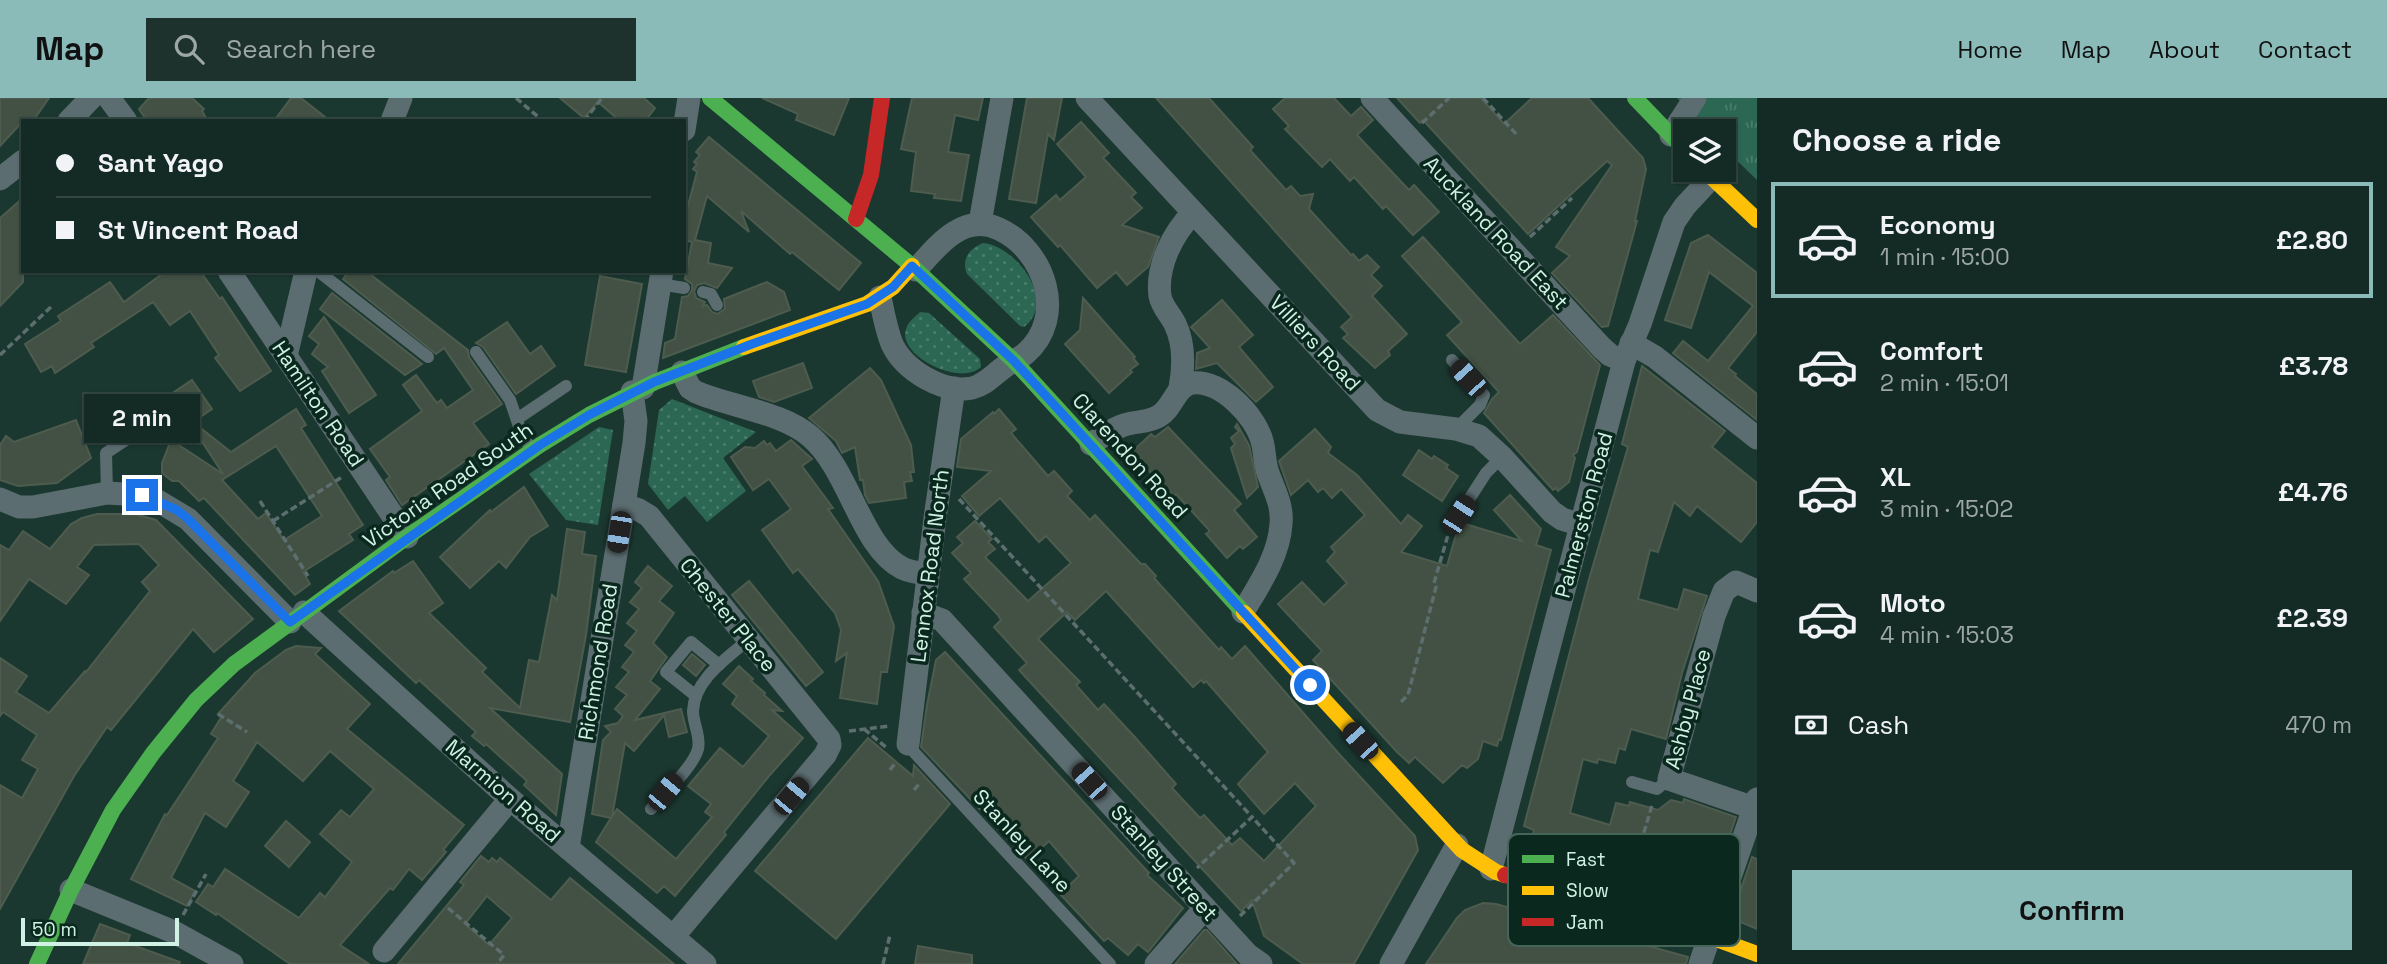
<!DOCTYPE html>
<meta charset="utf-8">
<style>
body{margin:0;font-family:"Space Grotesk",sans-serif;background:#1d322c;color:#f1f3f6;height:100vh;display:flex;flex-direction:column;font-size:26px;white-space:nowrap}
*{box-sizing:border-box;margin:0}
p{font-size:23px;color:#9da7a6}
.icon{flex:none;width:38px;height:38px;fill:none;stroke:currentColor;stroke-width:2;stroke-linecap:round;stroke-linejoin:round}
.map{position:relative;flex:1;overflow:hidden}
.details{display:flex;flex-direction:column;background:#142a24;width:630px}
.details>*{flex:none}
.top-card{position:absolute;left:21px;top:21px;width:665px;height:154px;border-radius:0px;box-shadow:0 2px 5px #0004,0 0 0 2px #334641;display:grid;align-content:center;height:154px;padding:0 35px;background:#142a24}
.controls{position:absolute;left:1673px;top:21px;display:grid;gap:14px}
.controls a{display:grid;place-items:center;width:63px;height:63px;border-radius:0px;background:#142a24;box-shadow:0 2px 5px #0004,0 0 0 2px #334641;font-size:35px}
.scale{position:absolute;left:21px;bottom:18px;width:158px;box-sizing:border-box;padding-left:7px;border:4px solid #d0f2e4;border-top:0;font-size:19px;line-height:24px;white-space:nowrap;color:#d0f2e4;-webkit-text-stroke:5px #0b281e;paint-order:stroke}
.end{position:absolute;width:32px;height:32px;margin:-16px;border:9px solid #1a73e8;background:#fff;box-shadow:0 0 0 4px #fff}
.from{border-radius:50%}
.bubble{position:absolute;height:49px;border-radius:0px;background:#142a24;box-shadow:0 2px 5px #0004,0 0 0 2px #334641;font-size:23px;font-weight:700;line-height:49px;text-align:center}
.car{position:absolute;width:21px;height:42px;margin:-21px -10px;border-radius:9px;box-shadow:0 0 5px 2px #0007;background:linear-gradient(#222 24%,#8ab4d8 0 40%,#222 0 76%,#8ab4d8 0 86%,#222 0)}
.top-card b{display:flex;align-items:center;gap:24px;height:66px;font-size:26px}
.top-card b+b{border-top:2px solid #334641}
.top-card i{width:18px;height:18px;background:#f1f3f6}
ul{padding:0;list-style:none}
li{display:flex;align-items:center;gap:21px;height:116px;margin:0 14px 10px;padding:0 21px;border:4px solid transparent;border-radius:0px}
li div{flex:1}
li b{display:block;font-size:26px}
li em{font-style:normal;font-weight:700}
li.selected{border-color:#8bbbb9}
li>.icon{width:63px;height:63px;stroke-width:1.5}
h2{padding:0 35px;font-size:32px;line-height:84px}
.pay{display:flex;align-items:center;gap:18px;height:77px;padding:0 35px;font-size:26px}
.pay p{margin-inline-start:auto}
.button{display:flex;gap:14px;margin-top:auto;padding:14px 35px}
.button a{flex:1;height:80px;border-radius:0px;background:#8bbbb9;color:#111;font-size:28px;font-weight:700;line-height:80px;text-align:center}
header{display:flex;align-items:center;gap:42px;box-sizing:border-box;height:98px;padding:0 35px;background:#8bbbb9;color:#111}
header strong{font-size:33px}
nav{display:flex;gap:38px;margin-inline-start:auto;font-size:24px}
.search{width:490px;height:63px;background:#1d322c;display:flex;align-items:center;gap:18px;box-sizing:border-box;padding:0 24px;border-radius:0px;color:#9da7a6;font-size:26px}
main{display:flex;flex:1;min-height:0}
.map>svg:first-child{display:block}
</style>
<header>
<strong>Map</strong>
<div class="search"><svg class="icon" aria-label="search" viewBox="0 0 24 24"><circle cx="10" cy="10" r="6"/><path d="M15 15l6 6"/></svg>Search here</div>
<nav><a>Home</a><a>Map</a><a>About</a><a>Contact</a></nav>
</header>
<main>
<div class="map">
<svg width="1757" height="866" viewBox="0 0 1757 866">
<defs>
<pattern id="park-tufts" width="24" height="20" patternUnits="userSpaceOnUse" patternTransform="scale(1.75)"><rect width="24" height="20" fill="#2b6753"/><path d="M3 7l-1-3M5 7V3M7 7l1-3M15 17l-1-3M17 17v-4M19 17l1-3" fill="none" stroke="#497d6c"/></pattern>
<pattern id="garden-dots" width="8" height="8" patternUnits="userSpaceOnUse" patternTransform="scale(1.75)"><rect width="8" height="8" fill="#2b6753"/><path d="M2 2h.1M6 6h.1" fill="none" stroke="#497d6c" stroke-width="1.8" stroke-linecap="round"/></pattern>
</defs>
<rect width="100%" height="100%" fill="#1b3830"/>
<polygon fill="url(#park-tufts)" points="1677,0 1757,0 1757,82 1724,50 1724,33 1708,33"/>
<g fill="url(#garden-dots)">
<path d="M983,145C1016,148 1058,203 1024,229L1020,228L967,176C961,161 969,151 983,145Z"/>
<path d="M920,214L929,215L980,261L981,269C959,289 897,257 906,231C908,224 915,219 920,214Z"/>
<polygon points="672,301 756,334 723,360 746,393 707,424 685,398 668,412 648,386 659,312"/>
<polygon points="599,329 613,332 598,427 566,422 529,376"/>
</g>
<g fill="#425143" stroke="#4d5c4e" stroke-width="2" fill-rule="evenodd">
<polygon points="0,0 49,0 33,23 23,23 0,48"/>
<polygon points="149,0 192,0 204,11 202,13 208,23 147,23 139,11"/>
<polygon points="291,0 301,0 330,23 274,23"/>
<polygon points="560,0 644,0 655,10 645,23 620,23 598,4 584,20"/>
<polygon points="762,0 849,0 834,37 796,22 798,16"/>
<polygon points="912,0 983,0 978,22 955,17 948,54 969,57 961,103 934,100 935,96 911,93 916,54 901,51"/>
<polygon points="1027,0 1062,0 1054,42 1048,36 1036,105 1009,101"/>
<polygon points="1156,0 1209,0 1253,49 1250,52 1286,92 1291,88 1300,98 1313,96 1309,111 1351,157 1353,156 1359,163 1367,157 1379,169 1371,177 1382,188 1372,198 1407,236 1388,253 1390,257 1375,270 1343,240 1348,236 1341,229 1352,219"/>
<polygon points="1285,0 1334,0 1351,18 1361,9 1373,22 1357,37 1409,92 1414,87 1439,114 1413,137 1386,108 1383,111 1354,79 1350,83 1330,61 1322,69 1285,31 1289,28 1273,11"/>
<polygon points="1397,0 1481,0 1504,26 1532,0 1588,0 1643,60 1646,71 1635,123 1637,123 1608,228 1602,229 1552,175 1570,158 1556,149 1612,67 1607,63 1528,136 1423,22 1420,25"/>
<polygon points="1081,24 1109,55 1103,60 1136,95 1131,99 1142,110 1122,127 1159,139 1148,169 1127,187 1116,174 1097,190 1060,147 1058,149 1031,119 1056,97 1060,102 1086,79 1057,46"/>
<polygon points="709,39 861,165 839,192 792,154 790,156 741,113 749,134 707,98 695,142 711,145 708,165 732,170 717,190 704,185 697,187 694,193 696,200 705,204 703,208 707,207 712,214 717,216 725,211 724,201 767,184 784,194 790,212 663,260 665,245 675,241 682,199 688,198 692,192 692,186 685,181 692,144 684,142 684,122 697,74 693,71 697,66 694,64 700,57 696,54"/>
<polygon points="23,100 23,184 0,208 0,120"/>
<polygon points="1708,137 1757,175 1757,234 1728,270 1736,276 1735,278 1757,296 1757,322 1673,255 1683,243 1708,263 1753,208 1709,174 1691,230 1665,222 1691,145"/>
<polygon points="1423,139 1520,246 1553,217 1600,267 1577,354 1573,357 1575,360 1569,384 1558,393 1556,390 1553,392 1484,315 1492,301 1499,294 1447,237 1462,224 1402,158"/>
<polygon points="166,173 200,173 220,201 222,199 271,273 240,293 215,260 219,257 190,213 170,227 153,204 91,245 94,249 55,275 52,268 41,274 25,246 61,223 58,218 110,184 124,204"/>
<polygon points="349,173 366,173 468,252 469,259 502,306 473,325 489,346 402,407 386,382 390,379 370,351 422,313 403,287 416,277 437,305 441,302 447,310 473,292 444,250 436,256 343,181"/>
<polygon points="600,178 642,186 626,274 585,267"/>
<polygon points="332,195 422,266 405,277 320,211"/>
<polygon points="1083,200 1135,259 1133,260 1138,266 1130,272 1132,274 1109,295 1065,246 1080,232"/>
<polygon points="1222,202 1253,237 1239,249 1273,289 1256,304 1217,265 1196,271 1197,255 1210,250 1191,229"/>
<polygon points="324,219 376,297 349,315 322,273 328,269 312,256 319,246 309,238"/>
<polygon points="507,224 530,256 541,248 555,268 516,296 483,249 476,245"/>
<polygon points="803,265 812,290 774,304 759,299 753,283"/>
<polygon points="1642,268 1725,333 1712,349 1757,385 1757,424 1741,444 1697,408 1690,418 1674,404 1658,454 1650,452 1638,501 1678,512 1684,491 1707,498 1682,575 1666,641 1631,631 1625,652 1619,650 1615,665 1598,661 1597,665 1583,661 1570,715 1610,727 1616,705 1629,708 1630,704 1658,712 1671,702 1683,705 1684,701 1736,719 1704,812 1661,796 1633,789 1635,782 1531,744 1534,732 1524,728 1589,481 1628,349 1622,346"/>
<polygon points="870,270 881,282 911,347 914,374 910,374 912,383 904,384 906,400 869,405 865,397 863,382 860,382 855,349 842,355 836,343 809,320"/>
<path d="M192,282L212,311L193,324L231,354L296,311L306,327L301,330L363,427L349,436L353,442L303,474L310,486L295,497L204,400L199,403L179,383H172L162,375V365L171,342L223,376L182,313L181,305L174,301L171,296ZM276,348L322,418L284,442L266,415L258,421L222,382Z"/>
<path d="M999,311L1016,331L1011,335L1048,378L1054,373L1064,384L1072,393L1067,398L1090,422L1095,417L1141,466H1145L1156,478L1154,480L1219,552L1221,549L1232,561L1245,548L1340,657L1415,738L1418,752L1354,866H1303L1264,838L1252,802L1241,813L1019,572L1027,565L994,529L1001,522L998,517L964,481L971,475L952,455L963,445L957,439L975,423L992,441L988,444L995,451L985,459L1028,503L1071,465L1046,438L1039,444L1000,400L979,418L962,398L991,373L957,369L961,341L993,314L994,316ZM1106,493L1193,589L1201,582L1204,585L1206,583L1268,654L1238,686L1264,716L1295,685L1316,708L1264,763L1240,740L1232,747L1204,717L1200,720L1172,690L1176,686L1133,637L1104,606L1098,612L1076,587L1080,584L1038,541L1067,514L1075,522Z"/>
<polygon points="76,322 91,360 57,385 18,388 0,382 0,347 6,338 14,344"/>
<polygon points="1237,326 1249,347 1258,389 1247,400 1231,350 1235,346 1231,340 1239,333 1235,329"/>
<polygon points="1168,329 1241,406 1234,412 1257,439 1243,451 1240,448 1227,460 1206,436 1210,433 1176,396 1174,398 1162,385 1160,386 1133,353 1151,336 1155,339"/>
<polygon points="1315,331 1331,349 1328,355 1357,377 1401,426 1408,417 1422,428 1401,454 1447,468 1459,426 1462,425 1522,443 1494,412 1510,397 1541,431 1536,447 1551,452 1501,642 1499,641 1497,648 1483,643 1478,661 1467,670 1462,667 1443,685 1415,659 1409,665 1397,654 1313,562 1322,553 1278,506 1302,484 1324,507 1347,485 1327,463 1335,454 1331,449 1365,417 1341,391 1332,400 1323,390 1318,394 1308,382 1291,397 1279,363"/>
<polygon points="791,342 812,361 802,368 833,410 828,411 878,483 894,528 887,574 881,574 877,606 840,600 847,555 836,563 841,532 835,515 798,471 793,475 762,432 791,411 769,381 753,392 731,359 745,349 755,350 764,343 767,347 770,345 776,353"/>
<polygon points="1419,352 1432,361 1434,358 1448,367 1446,370 1458,378 1442,403 1403,377"/>
<polygon points="524,389 548,428 530,439 506,470 499,463 470,490 440,459 490,412 491,414"/>
<polygon points="97,416 135,416 156,422 253,521 214,554 193,531 111,632 107,629 74,678 0,811 0,687 22,700 38,671 22,662 37,637 3,614 0,618 0,560 27,578 16,594 49,615 85,573 86,574 150,493 142,484 159,467 139,446 94,447 77,469 89,477 66,506 29,481 0,523 0,447 9,452 23,433 50,451 71,426 82,420"/>
<polygon points="567,431 585,434 582,456 596,458 586,537 570,624 490,610 562,676 556,717 524,687 527,683 486,646 484,648 472,638 476,634 419,582 416,585 339,513 393,473 394,475 413,463 443,505 429,515 486,570 482,574 520,610 529,562 539,564 552,497 557,502"/>
<polygon points="648,468 672,488 659,503 674,515 653,545 667,559 650,583 660,591 635,622 681,611 687,634 669,639 664,617 634,653 625,645 612,719 617,711 676,761 712,719 705,714 711,706 688,688 720,650 743,669 769,638 732,606 737,598 723,586 739,568 753,581 751,583 765,595 764,597 782,613 772,612 803,640 769,678 724,734 726,737 675,798 664,788 657,795 596,744 611,720 592,716 603,642 611,634 605,628 618,625 623,618 615,611 627,597 616,589 629,574 622,569 634,554 625,547 637,533 627,525 639,511 630,504 642,490 635,484"/>
<polygon points="749,483 823,574 806,588 732,497"/>
<polygon points="296,548 321,550 315,556 370,606 347,631 464,727 443,752 446,754 422,782 409,771 393,792 390,790 340,847 369,866 290,866 217,815 216,817 196,804 208,786 213,789 225,771 299,820 320,795 325,799 352,764 320,736 341,712 350,719 374,691 330,653 303,683 257,644 233,683 249,694 226,729 205,715 171,780 195,793 187,808 131,781 165,716 167,717 218,640 211,636 222,618 218,616 255,575 286,552"/>
<polygon points="945,554 1149,775 1147,777 1183,810 1148,854 1138,846 1128,857 1108,840 1104,843 1060,796 1079,778 1049,743 1028,762 921,649 927,607 936,562"/>
<polygon points="692,556 705,567 696,578 683,567"/>
<polygon points="868,640 913,678 914,667 950,706 836,841 755,773"/>
<polygon points="286,723 310,744 289,769 265,748"/>
<path d="M481,758L489,764L492,760L497,764L500,760L551,802L570,780L674,866H398L464,787L460,784ZM487,798L512,820L489,847L465,826Z"/>
<polygon points="1752,759 1757,761 1757,831 1731,820"/>
<polygon points="1483,805 1496,806 1688,859 1686,866 1426,866 1457,820 1465,812"/>
<polygon points="100,826 130,837 127,845 180,864 179,866 83,866"/>
<polygon points="1204,832 1207,832 1237,866 1175,866"/>
<polygon points="918,848 972,857 972,866 915,866"/>
</g>
<g fill="none" stroke-linecap="round" stroke-linejoin="round">
<g stroke="#5c6e6e" stroke-width="3.5" stroke-dasharray="7 3.5" stroke-linecap="butt">
<polyline points="516,0 543,23"/>
<polyline points="1483,0 1517,37"/>
<polyline points="584,23 602,0"/>
<polyline points="1422,25 1449,0"/>
<polyline points="1530,139 1572,100"/>
<polyline points="0,257 53,207"/>
<polyline points="959,401 1252,719 1197,770"/>
<polyline points="260,403 308,478"/>
<polyline points="273,423 342,379"/>
<polyline points="1401,604 1408,597 1436,489 1434,485 1450,430"/>
<polyline points="218,616 247,634"/>
<polyline points="864,631 887,650"/>
<polyline points="849,633 890,628"/>
<polyline points="890,672 896,664"/>
<polyline points="914,692 920,685"/>
<polyline points="1635,765 1652,707"/>
<polyline points="448,810 504,857 497,866"/>
<polyline points="183,817 206,776"/>
<polyline points="1240,818 1294,765 1252,719"/>
<polyline points="883,866 890,837"/>
</g>
<g stroke="#5c6d71" stroke-width="12">
<polyline points="318,173 428,259"/>
<polyline points="660,186 684,190"/>
<polyline points="703,194 711,196 717,207"/>
<polyline points="476,254 510,302 522,337 532,352"/>
<polyline points="1452,262 1484,297 1480,307 1456,331"/>
<polyline points="517,321 566,288"/>
<polyline points="107,395 106,355 174,310"/>
<polyline points="1459,417 1486,375 1502,359"/>
<polyline points="696,598 666,574 691,544 719,567"/>
<polyline points="908,646 912,652 1110,866"/>
<polyline points="1632,684 1657,691 1669,681"/>
<path d="M651,711C664,696 693,669 698,651C701,638 693,626 693,613C694,582 726,561 748,542"/>
</g>
<g stroke="#5c6d71" stroke-width="23">
<polyline points="109,0 126,23"/>
<polyline points="1087,0 1377,312 1400,324 1456,331 1479,338 1502,359 1552,414 1562,421 1581,427"/>
<polyline points="1372,0 1602,250 1610,257 1624,263"/>
<polyline points="69,23 91,0"/>
<polyline points="392,23 401,0"/>
<polyline points="684,32 689,0"/>
<polyline points="1671,37 1695,0"/>
<polyline points="0,81 23,63"/>
<polyline points="980,125 1002,0"/>
<polyline points="229,173 407,439"/>
<path d="M880,199C883,214 886,231 892,246C904,272 943,296 972,290C985,287 993,277 1003,270C1010,264 1019,261 1026,255C1067,219 1045,152 999,131C963,114 937,148 916,172"/>
<polyline points="1631,245 1655,259 1757,340"/>
<polyline points="286,258 306,173"/>
<path d="M682,274L690,290L696,294C731,309 782,314 811,339C850,373 861,449 902,470C910,474 919,475 928,476"/>
<polyline points="643,290 662,173"/>
<path d="M1180,290C1184,268 1185,246 1175,226C1170,216 1162,209 1160,198C1156,168 1173,135 1193,115"/>
<path d="M1091,346C1102,339 1111,331 1124,327C1136,323 1148,325 1159,318C1173,310 1176,287 1192,285C1221,282 1255,317 1262,343C1265,353 1264,364 1268,375C1274,392 1283,407 1281,426C1279,458 1259,487 1243,514"/>
<polyline points="0,401 19,409 33,409 107,395 142,397 158,403 188,421 290,524"/>
<polyline points="624,407 639,412 649,418 829,641 830,647 825,657 673,839"/>
<polyline points="304,514 510,701 705,866"/>
<polyline points="923,515 942,522 1248,857 1261,866"/>
<polyline points="908,646 935,420 954,290"/>
<polyline points="1754,710 1669,681 1714,518 1724,493 1736,484 1757,493"/>
<polyline points="568,750 634,345 636,323 632,294"/>
<polyline points="1491,771 1624,263 1640,226 1674,124 1685,108 1711,80"/>
<polyline points="71,792 174,834 232,866"/>
<polyline points="384,853 510,701"/>
<polyline points="1156,866 1205,810"/>
<polyline points="1391,866 1457,747"/>
<polyline points="1700,866 1757,701"/>
</g>
<g stroke="#4caf50" stroke-width="16">
<polyline points="710,0 912,168 1014,263 1244,515"/>
<polyline points="1635,0 1685,52"/>
<polyline points="37,866 71,792 113,712 153,655 196,602 234,566 407,439 540,347 589,317 655,284 744,249"/>
</g>
<g stroke="#ffc107" stroke-width="16">
<polyline points="1704,72 1757,122"/>
<polyline points="744,249 867,206 893,189 912,168"/>
<polyline points="1244,515 1462,752 1496,774 1505,777"/>
<polyline points="1673,825 1757,856"/>
</g>
<g stroke="#c62828" stroke-width="16">
<polyline points="856,121 871,77 882,0"/>
<polyline points="1505,777 1623,806 1673,825"/>
</g>
</g>
<g fill="none" stroke-linecap="round" stroke-linejoin="round">
<polyline stroke="#1a73e8" stroke-width="9" points="142,397 177,412 188,421 290,524 540,347 589,317 654,284 752,246 867,206 893,189 912,168 1014,263 1310,587"/>
</g>
<g text-anchor="middle" stroke-width="7" stroke-linejoin="round" paint-order="stroke">
<g font-size="21" fill="#d0f2e4" stroke="#0b281e">
<text transform="translate(1496 135) rotate(47)" y="7">Auckland Road East</text>
<text transform="translate(1315 245) rotate(47)" y="7">Villiers Road</text>
<text transform="translate(318 306) rotate(56)" y="7">Hamilton Road</text>
<text transform="translate(1130 358) rotate(48)" y="7">Clarendon Road</text>
<text transform="translate(448 387) rotate(-35)" y="7">Victoria Road South</text>
<text transform="translate(1584 417) rotate(-75)" y="7">Palmerston Road</text>
<text transform="translate(930 468) rotate(-83)" y="7">Lennox Road North</text>
<text transform="translate(728 517) rotate(51)" y="7">Chester Place</text>
<text transform="translate(598 564) rotate(-81)" y="7">Richmond Road</text>
<text transform="translate(1688 611) rotate(-75)" y="7">Ashby Place</text>
<text transform="translate(503 693) rotate(41)" y="7">Marmion Road</text>
<text transform="translate(1022 743) rotate(47)" y="7">Stanley Lane</text>
<text transform="translate(1164 765) rotate(48)" y="7">Stanley Street</text>
</g>
</g>
<rect x="1508" y="736" width="232" height="112" rx="10" fill="#0b281e" stroke="#466559" stroke-width="2"/>
<rect x="1522" y="757" width="32" height="8" fill="#4caf50"/>
<rect x="1522" y="788" width="32" height="9" fill="#ffc107"/>
<rect x="1522" y="820" width="32" height="8" fill="#c62828"/>
<g font-size="19" fill="#d0f2e4">
<text x="1566" y="768">Fast</text>
<text x="1566" y="799">Slow</text>
<text x="1566" y="831">Jam</text>
</g>
</svg>
<div class="controls">
<a><svg class="icon" aria-label="layers" viewBox="0 0 24 24"><path d="M12 4l9 5-9 5-9-5zM3 14l9 5 9-5"/></svg></a>
</div>
<div class="scale">50 m</div>
<i class="end from" style="left:1310px;top:587px"></i>
<i class="end" style="left:142px;top:397px"></i>
<div class="bubble" style="left:84px;top:296px;width:116px">2 min</div>
<i class="car" style="left:1468px;top:280px;rotate:318deg"></i>
<i class="car" style="left:1459px;top:417px;rotate:33deg"></i>
<i class="car" style="left:619px;top:434px;rotate:189deg"></i>
<i class="car" style="left:1360px;top:643px;rotate:318deg"></i>
<i class="car" style="left:1089px;top:683px;rotate:318deg"></i>
<i class="car" style="left:665px;top:694px;rotate:40deg"></i>
<i class="car" style="left:791px;top:698px;rotate:40deg"></i>
<div class="top-card">
<b><i class="from"></i>Sant Yago</b>
<b><i></i>St Vincent Road</b>
</div>
</div>
<section class="details">
<h2>Choose a ride</h2>
<ul>
<li class="selected"><svg class="icon" aria-label="car" viewBox="0 0 24 24"><path d="M5 17H2v-5l4-1 3-4h7l3 4 3 1v5h-3M9 17h6M6 11h13"/><circle cx="7" cy="17" r="2"/><circle cx="17" cy="17" r="2"/></svg><div><b>Economy</b><p>1 min · 15:00</p></div><em>£2.80</em></li>
<li><svg class="icon" aria-label="car" viewBox="0 0 24 24"><path d="M5 17H2v-5l4-1 3-4h7l3 4 3 1v5h-3M9 17h6M6 11h13"/><circle cx="7" cy="17" r="2"/><circle cx="17" cy="17" r="2"/></svg><div><b>Comfort</b><p>2 min · 15:01</p></div><em>£3.78</em></li>
<li><svg class="icon" aria-label="car" viewBox="0 0 24 24"><path d="M5 17H2v-5l4-1 3-4h7l3 4 3 1v5h-3M9 17h6M6 11h13"/><circle cx="7" cy="17" r="2"/><circle cx="17" cy="17" r="2"/></svg><div><b>XL</b><p>3 min · 15:02</p></div><em>£4.76</em></li>
<li><svg class="icon" aria-label="car" viewBox="0 0 24 24"><path d="M5 17H2v-5l4-1 3-4h7l3 4 3 1v5h-3M9 17h6M6 11h13"/><circle cx="7" cy="17" r="2"/><circle cx="17" cy="17" r="2"/></svg><div><b>Moto</b><p>4 min · 15:03</p></div><em>£2.39</em></li>
</ul>
<div class="pay"><svg class="icon" aria-label="cash" viewBox="0 0 24 24"><path d="M3 7h18v10H3z"/><circle cx="12" cy="12" r="2"/></svg>Cash<p>470 m</p></div>
<div class="button"><a>Confirm</a></div>
</section>
</main>
